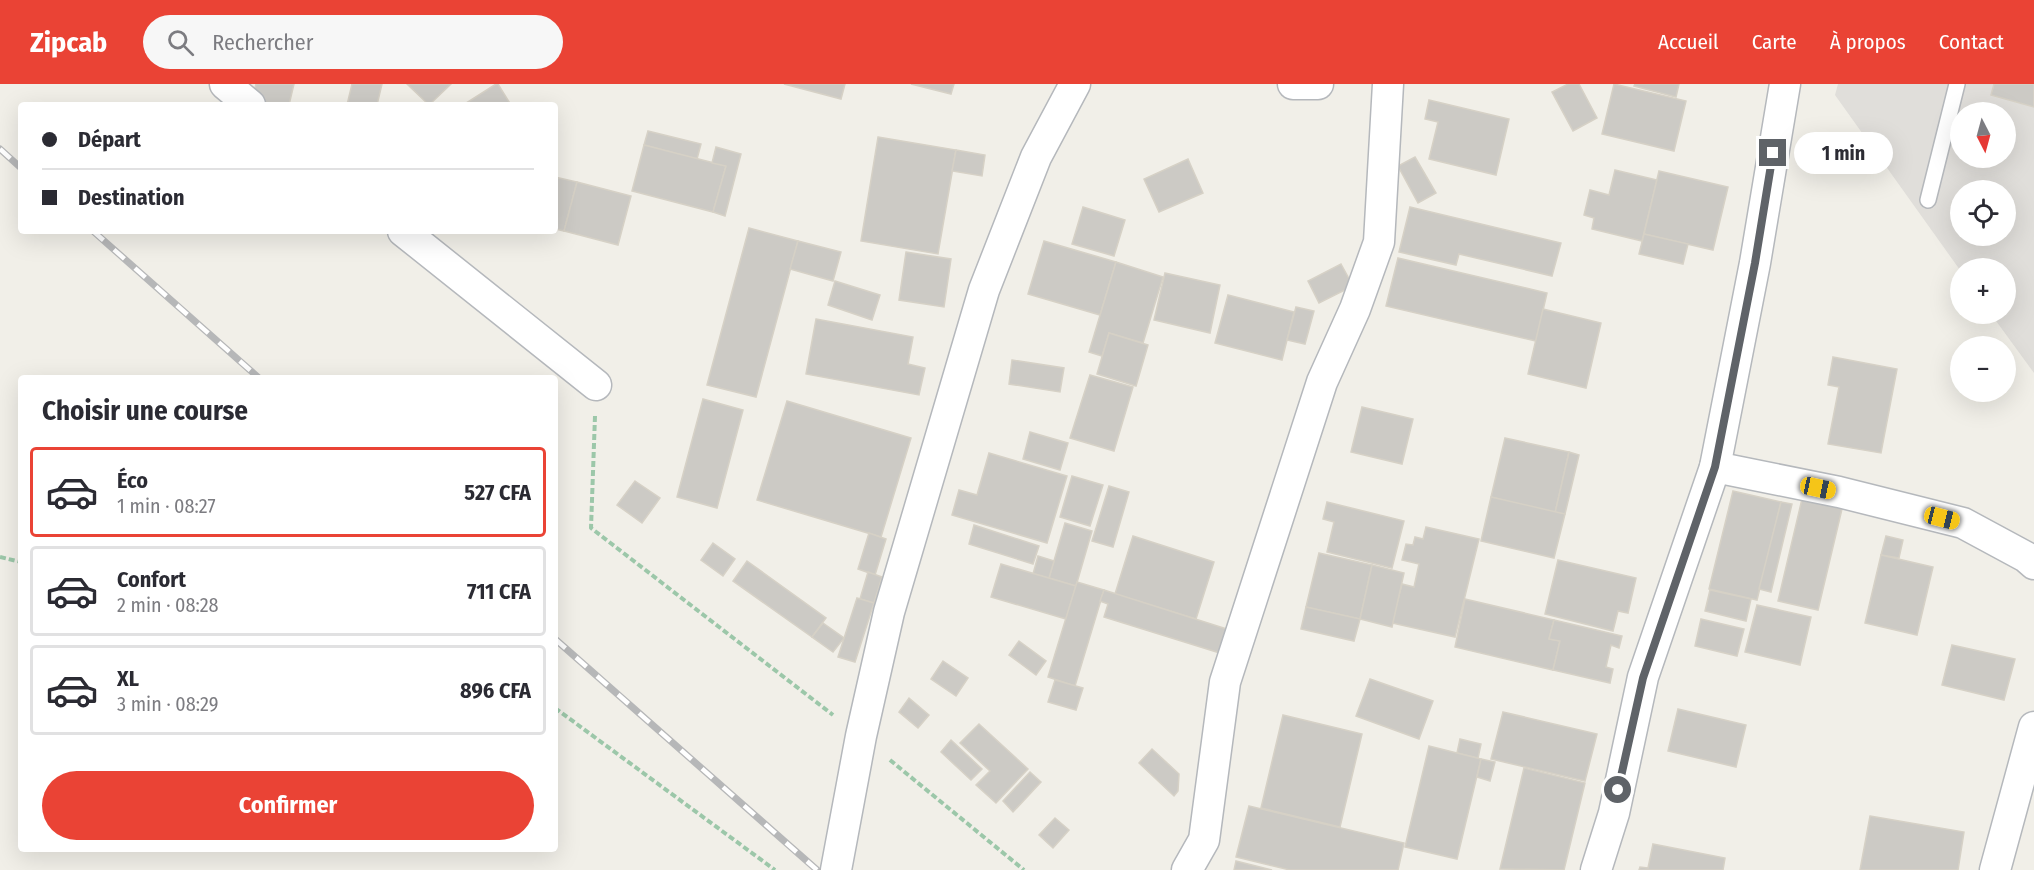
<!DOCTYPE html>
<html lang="fr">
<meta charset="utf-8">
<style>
body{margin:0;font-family:"Fira Sans Condensed",sans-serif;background:#f7f7f7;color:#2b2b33;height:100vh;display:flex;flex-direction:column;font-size:22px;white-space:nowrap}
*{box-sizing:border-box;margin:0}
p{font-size:20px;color:#7c7c81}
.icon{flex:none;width:33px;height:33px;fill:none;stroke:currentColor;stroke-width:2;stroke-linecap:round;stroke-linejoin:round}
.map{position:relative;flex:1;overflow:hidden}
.details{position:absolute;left:18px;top:291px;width:540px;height:477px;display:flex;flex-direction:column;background:#fff;border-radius:6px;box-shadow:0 6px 24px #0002}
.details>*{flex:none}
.banner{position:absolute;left:18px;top:18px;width:540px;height:132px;border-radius:6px;box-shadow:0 6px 24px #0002;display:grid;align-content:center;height:132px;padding:0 24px;background:#fff}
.needle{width:39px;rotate:174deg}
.buttons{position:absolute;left:1950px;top:18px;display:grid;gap:12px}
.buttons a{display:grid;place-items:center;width:66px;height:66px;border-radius:50%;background:#fff;box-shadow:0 6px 24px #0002;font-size:30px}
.end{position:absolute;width:27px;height:27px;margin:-14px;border:8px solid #5f6368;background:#fff;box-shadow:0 0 0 3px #fff}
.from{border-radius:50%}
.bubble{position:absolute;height:42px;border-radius:21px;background:#fff;box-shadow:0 6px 24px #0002;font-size:20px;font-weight:700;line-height:42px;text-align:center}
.car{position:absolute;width:18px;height:36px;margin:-18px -9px;border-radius:8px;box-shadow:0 0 4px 2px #0007;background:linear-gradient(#f5c518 24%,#345 0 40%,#f5c518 0 76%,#345 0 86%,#f5c518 0)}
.banner b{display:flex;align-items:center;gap:21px;height:57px;font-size:22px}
.banner b+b{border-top:2px solid #e1e1e2}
.banner i{width:15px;height:15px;background:#2b2b33}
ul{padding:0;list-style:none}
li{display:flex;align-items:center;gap:18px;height:90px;margin:0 12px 9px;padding:0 12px;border:3px solid #e1e1e2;border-radius:6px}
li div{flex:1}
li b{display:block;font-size:22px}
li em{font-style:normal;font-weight:700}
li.on{border-color:#ea4335}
li>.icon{width:54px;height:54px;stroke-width:1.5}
h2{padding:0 24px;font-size:27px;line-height:72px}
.button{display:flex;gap:12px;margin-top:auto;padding:12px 24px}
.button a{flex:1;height:69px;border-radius:36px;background:#ea4335;color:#fff;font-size:24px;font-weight:700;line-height:69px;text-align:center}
header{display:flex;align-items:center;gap:36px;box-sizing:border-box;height:84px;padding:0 30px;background:#ea4335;color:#fff}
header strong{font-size:28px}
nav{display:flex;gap:33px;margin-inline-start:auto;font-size:21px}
.search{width:420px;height:54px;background:#f7f7f7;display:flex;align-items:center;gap:15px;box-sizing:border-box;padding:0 21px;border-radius:33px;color:#7c7c81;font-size:22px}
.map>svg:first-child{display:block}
</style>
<header>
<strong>Zipcab</strong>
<div class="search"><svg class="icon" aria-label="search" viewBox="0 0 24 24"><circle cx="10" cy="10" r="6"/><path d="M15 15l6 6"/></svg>Rechercher</div>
<nav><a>Accueil</a><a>Carte</a><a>À propos</a><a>Contact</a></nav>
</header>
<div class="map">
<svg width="2034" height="786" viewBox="0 0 2034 786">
<rect width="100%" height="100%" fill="#f1efe8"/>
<path fill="#e0deda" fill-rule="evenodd" d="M1838,0H2034V289L1991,230H2006V184H1960V186L1835,11ZM1960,28H2006V74H1960ZM1960,106H2006V152H1960Z"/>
<g fill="#cccac5" stroke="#d6d1c6" stroke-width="1.5">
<polygon points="256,0 294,0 289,21 251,19"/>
<polygon points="352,0 382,0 377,21 347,21"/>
<polygon points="407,0 451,0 429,21"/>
<polygon points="498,0 511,21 463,21 496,0"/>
<polygon points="784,0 845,0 841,15"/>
<polygon points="911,0 954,0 951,10"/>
<polygon points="1568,0 1579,0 1597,34 1573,47 1552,8"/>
<polygon points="1614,0 1686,17 1674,67 1602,50"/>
<polygon points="1635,0 1679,0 1676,13 1634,2"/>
<polygon points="1994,0 2034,0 2034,23 1991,11"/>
<polygon points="1429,16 1509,35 1496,91 1429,75 1438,38 1425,35"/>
<polygon points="648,47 701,60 697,75 644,61"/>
<polygon points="878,53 956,66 938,170 861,157"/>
<polygon points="644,61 726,82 713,128 632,107"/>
<polygon points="716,63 741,70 725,132 713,128 726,82 712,79"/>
<polygon points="956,66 985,71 982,92 952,87"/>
<polygon points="1415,73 1436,109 1418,119 1398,82"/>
<polygon points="1188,75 1203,109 1159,128 1144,95"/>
<polygon points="1615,86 1657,96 1642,157 1592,145 1594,134 1584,131 1590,106 1609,111"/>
<polygon points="1659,87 1728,103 1713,166 1644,150"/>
<polygon points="555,93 577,98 564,147 555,145"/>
<polygon points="577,98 631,112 618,161 564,147"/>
<polygon points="1083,123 1125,136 1114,172 1072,160"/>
<polygon points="1410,123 1561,159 1552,192 1459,170 1456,181 1399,168"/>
<polygon points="749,144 798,157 756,313 707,301"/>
<polygon points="1644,150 1688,160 1683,180 1639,170"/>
<polygon points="798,157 841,168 833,197 790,185"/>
<polygon points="1044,157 1116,178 1100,231 1028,210"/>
<polygon points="906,168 951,175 944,223 899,216"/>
<polygon points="1398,174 1547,209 1536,257 1386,222"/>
<polygon points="1116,178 1163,193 1143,259 1109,249 1102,272 1089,268"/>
<polygon points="1341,180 1353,202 1319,219 1308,197"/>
<polygon points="1165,189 1220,201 1210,249 1154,236"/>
<polygon points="835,197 880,211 872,236 828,221"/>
<polygon points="1228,211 1294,228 1282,276 1215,259"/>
<polygon points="1296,223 1314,227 1305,260 1287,256"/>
<polygon points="1543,225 1601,239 1586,304 1528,290"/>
<polygon points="816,235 913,253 908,280 925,284 919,311 806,290"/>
<polygon points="1109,249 1148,261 1136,302 1097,290"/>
<polygon points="1833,273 1897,285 1881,369 1828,360 1839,303 1828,301"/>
<polygon points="1012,276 1064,284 1060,308 1009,300"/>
<polygon points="1090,291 1133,303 1114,367 1070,354"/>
<polygon points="703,315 743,326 717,424 677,413"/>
<polygon points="787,317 911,354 881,453 757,416"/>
<polygon points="1362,323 1413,335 1402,380 1351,368"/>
<polygon points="1030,348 1068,359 1060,386 1023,375"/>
<polygon points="1505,354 1569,368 1555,429 1491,413"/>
<polygon points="1569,368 1579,371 1565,430 1555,429"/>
<polygon points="989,369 1067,392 1047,459 952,431 959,406 977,411"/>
<polygon points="1072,392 1103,401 1090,442 1060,433"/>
<polygon points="635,397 660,414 642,439 617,421"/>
<polygon points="1109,402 1129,408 1113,463 1092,457"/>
<polygon points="1733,407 1781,418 1757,516 1709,505"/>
<polygon points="1491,413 1565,430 1554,474 1481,457"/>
<polygon points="1802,415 1842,425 1818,526 1778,517"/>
<polygon points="1327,418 1404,437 1392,484 1327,468 1334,438 1323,435"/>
<polygon points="1781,418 1792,420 1771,508 1759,505"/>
<polygon points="1065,439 1092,447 1076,502 1049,494"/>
<polygon points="974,441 1039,462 1033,480 969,460"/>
<polygon points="1426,443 1479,455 1455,553 1392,539 1402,500 1414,503 1419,480 1402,476 1406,460 1413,461 1415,453 1423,455"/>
<polygon points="869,449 886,455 875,491 858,485"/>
<polygon points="1133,452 1214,478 1196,535 1115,510"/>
<polygon points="1886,452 1903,456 1899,474 1881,471"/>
<polygon points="713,459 735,475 723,492 701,476"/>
<polygon points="1319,469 1372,481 1360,535 1306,523"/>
<polygon points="1881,471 1933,483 1917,551 1865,539"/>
<polygon points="1038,472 1054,477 1049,494 1033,490"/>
<polygon points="1558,476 1636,494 1628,529 1618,527 1613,547 1545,530"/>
<polygon points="747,477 826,534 812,553 733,497"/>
<polygon points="1001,480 1076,502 1066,535 991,513"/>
<polygon points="1372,481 1404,489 1392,543 1360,535"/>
<polygon points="868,488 882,493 874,519 860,515"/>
<polygon points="1077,498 1104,506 1075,602 1048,593"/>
<polygon points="1104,506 1230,546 1223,570 1104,533 1108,520 1100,517"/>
<polygon points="1710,506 1751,515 1746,537 1705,527"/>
<polygon points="857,514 874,519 855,578 838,573"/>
<polygon points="1465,515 1554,536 1549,555 1560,557 1553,586 1455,563"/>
<polygon points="1757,521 1811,533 1800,581 1745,568"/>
<polygon points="1306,523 1360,535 1354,557 1301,545"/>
<polygon points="1701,535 1744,545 1737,572 1695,562"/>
<polygon points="1554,536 1622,552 1619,564 1611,561 1606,583 1613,585 1610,599 1553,586 1560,557 1549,555"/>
<polygon points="823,539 844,554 833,568 812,553"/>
<polygon points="1019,557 1046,577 1036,591 1009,571"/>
<polygon points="1952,561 2015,575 2004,616 1942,601"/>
<polygon points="943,577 968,594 956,612 931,595"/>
<polygon points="1370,595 1433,617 1419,655 1356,632"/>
<polygon points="1055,596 1083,604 1076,626 1048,618"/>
<polygon points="909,614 929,631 918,644 899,628"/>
<polygon points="1678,625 1746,641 1736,683 1668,667"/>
<polygon points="1503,628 1597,650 1585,697 1491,675"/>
<polygon points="1283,631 1362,650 1340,743 1261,724"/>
<polygon points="979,640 1028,685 996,719 976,701 990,687 960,659"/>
<polygon points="1460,655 1481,660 1478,674 1457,669"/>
<polygon points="951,656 982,685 971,696 941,668"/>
<polygon points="1429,662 1481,675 1457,775 1405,763"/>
<polygon points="1152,665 1179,690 1178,707 1174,712 1139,679"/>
<polygon points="1481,675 1495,678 1490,697 1477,693"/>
<polygon points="1524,684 1585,699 1564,786 1500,785"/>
<polygon points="1030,688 1041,698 1013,728 1003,717"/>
<polygon points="1249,722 1404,759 1398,786 1290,786 1236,773"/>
<polygon points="1870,732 1964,748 1958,786 1860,786"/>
<polygon points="1055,734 1069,746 1053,764 1039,751"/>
<polygon points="1653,760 1725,774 1723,786 1639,786 1640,783 1648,784"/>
<polygon points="1236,777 1272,786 1234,786"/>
</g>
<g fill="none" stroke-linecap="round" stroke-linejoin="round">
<g stroke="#b5b8bc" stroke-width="18">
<polyline id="lane" points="1928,116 1957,0"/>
</g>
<g stroke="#b5b8bc" stroke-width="33">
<g id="street">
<polyline points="225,0 250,21"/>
<polyline points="1293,0 1318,0"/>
<polyline points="403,147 596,301"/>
<polyline points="1715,383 1839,408 1963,439 2026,473 2034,480"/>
<polyline points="836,786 861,652 889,528 984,206 1036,73 1075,0"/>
<polyline points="1187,786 1204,756 1225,598 1322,298 1355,225 1379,158 1388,0"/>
<polyline points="1596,786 1614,729 1643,593 1715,383 1755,179 1785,0"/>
<polyline points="1995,786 2034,643"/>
</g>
</g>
<g stroke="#9cc7a9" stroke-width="4" stroke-dasharray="6 3" stroke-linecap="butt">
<polyline points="595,332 591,444 833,631"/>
<polyline points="0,473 21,478"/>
<polyline points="555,624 775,786"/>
<polyline points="890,676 1024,786"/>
</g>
<use href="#lane" stroke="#fff" stroke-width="15"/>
<use href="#street" stroke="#fff" stroke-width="30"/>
<g stroke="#b6b7b8" stroke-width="7">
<g id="rail">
<polyline points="0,65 21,84"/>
<polyline points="93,147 259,294"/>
<polyline points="555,555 817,786"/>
</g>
</g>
<use href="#rail" stroke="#fff" stroke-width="4.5" stroke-dasharray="14" stroke-linecap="butt"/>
</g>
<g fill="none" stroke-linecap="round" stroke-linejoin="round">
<polyline stroke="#5f6368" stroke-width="8" points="1618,706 1643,594 1715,383 1755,179 1773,69"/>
</g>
</svg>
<div class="buttons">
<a><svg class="needle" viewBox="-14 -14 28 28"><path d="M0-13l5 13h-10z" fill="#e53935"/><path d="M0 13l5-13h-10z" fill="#7c7c81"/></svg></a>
<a><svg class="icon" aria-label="locate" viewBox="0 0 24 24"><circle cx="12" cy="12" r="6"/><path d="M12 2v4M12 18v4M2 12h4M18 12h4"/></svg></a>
<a>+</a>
<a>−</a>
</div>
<i class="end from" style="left:1618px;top:706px"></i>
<i class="end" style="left:1773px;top:69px"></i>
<div class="bubble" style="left:1794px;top:48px;width:99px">1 min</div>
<i class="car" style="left:1818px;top:404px;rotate:102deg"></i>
<i class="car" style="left:1942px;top:434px;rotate:104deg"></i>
<div class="banner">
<b><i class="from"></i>Départ</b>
<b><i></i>Destination</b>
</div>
<section class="details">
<h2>Choisir une course</h2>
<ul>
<li class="on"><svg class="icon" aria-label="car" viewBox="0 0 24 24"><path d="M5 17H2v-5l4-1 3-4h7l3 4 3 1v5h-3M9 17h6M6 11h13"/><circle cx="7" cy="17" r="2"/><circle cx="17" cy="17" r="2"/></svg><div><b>Éco</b><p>1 min · 08:27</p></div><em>527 CFA</em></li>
<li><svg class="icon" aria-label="car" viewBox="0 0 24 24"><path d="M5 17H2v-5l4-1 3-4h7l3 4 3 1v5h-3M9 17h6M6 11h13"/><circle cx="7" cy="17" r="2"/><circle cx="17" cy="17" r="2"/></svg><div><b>Confort</b><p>2 min · 08:28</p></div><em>711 CFA</em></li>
<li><svg class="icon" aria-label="car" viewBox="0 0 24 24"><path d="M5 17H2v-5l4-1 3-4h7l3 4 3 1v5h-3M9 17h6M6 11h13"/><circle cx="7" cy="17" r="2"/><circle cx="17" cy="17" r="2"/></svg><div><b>XL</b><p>3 min · 08:29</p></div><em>896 CFA</em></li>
</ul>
<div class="button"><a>Confirmer</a></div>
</section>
</div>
